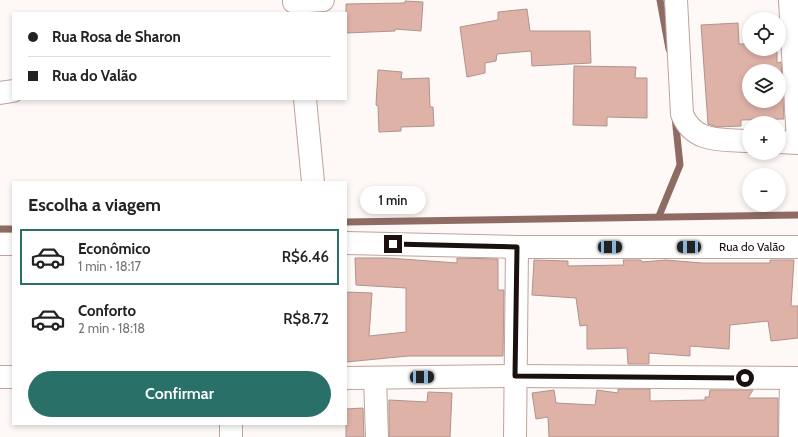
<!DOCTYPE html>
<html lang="pt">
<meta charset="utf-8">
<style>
body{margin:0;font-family:Cabin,sans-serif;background:#f6f6f6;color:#222;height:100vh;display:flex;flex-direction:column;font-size:15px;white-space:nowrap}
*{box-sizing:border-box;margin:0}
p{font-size:13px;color:#767676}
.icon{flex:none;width:22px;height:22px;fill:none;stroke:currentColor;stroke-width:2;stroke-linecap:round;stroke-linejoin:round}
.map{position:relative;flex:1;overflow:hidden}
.side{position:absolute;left:12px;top:181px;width:335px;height:244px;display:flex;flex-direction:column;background:#fff;border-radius:0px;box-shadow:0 2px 6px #0003}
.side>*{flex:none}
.guide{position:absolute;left:12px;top:12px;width:335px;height:88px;border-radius:0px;box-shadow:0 2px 6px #0003;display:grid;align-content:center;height:88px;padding:0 16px;background:#fff}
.controls{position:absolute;left:742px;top:12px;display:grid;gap:8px}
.controls a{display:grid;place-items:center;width:44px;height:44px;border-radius:50%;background:#fff;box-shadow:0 2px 6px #0003;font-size:20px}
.end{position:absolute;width:18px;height:18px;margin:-9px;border:5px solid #1a100e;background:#fff;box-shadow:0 0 0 2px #fff}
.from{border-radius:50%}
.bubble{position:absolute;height:28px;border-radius:14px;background:#fff;box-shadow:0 2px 6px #0003;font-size:13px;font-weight:600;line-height:28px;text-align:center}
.car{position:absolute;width:12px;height:24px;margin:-12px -6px;border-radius:5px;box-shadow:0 0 3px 1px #0007;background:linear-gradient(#222 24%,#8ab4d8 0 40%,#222 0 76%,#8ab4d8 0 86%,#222 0)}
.guide b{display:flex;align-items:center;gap:14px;height:38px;font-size:15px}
.guide b+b{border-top:1px solid #e0e0e0}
.guide i{width:10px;height:10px;background:#222}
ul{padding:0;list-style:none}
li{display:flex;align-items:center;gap:12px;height:56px;margin:0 8px 6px;padding:0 8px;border:2px solid transparent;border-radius:0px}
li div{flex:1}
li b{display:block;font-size:15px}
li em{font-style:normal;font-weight:600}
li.on{border-color:#297068}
li>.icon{width:36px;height:36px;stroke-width:1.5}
h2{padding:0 16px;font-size:18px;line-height:48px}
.primary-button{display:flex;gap:8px;margin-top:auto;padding:8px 16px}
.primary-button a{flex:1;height:46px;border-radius:24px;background:#297068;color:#fff;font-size:16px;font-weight:600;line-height:46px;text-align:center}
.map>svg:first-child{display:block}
</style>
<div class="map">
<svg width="798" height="437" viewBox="0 0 798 437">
<rect width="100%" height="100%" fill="#fef8f6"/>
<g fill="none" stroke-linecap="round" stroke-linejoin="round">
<g stroke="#8e6c64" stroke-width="7">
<polyline points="660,0 669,49"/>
<polyline points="659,216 680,165 675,117"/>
<polyline points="346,222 798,215"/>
<polyline points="0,229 13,229"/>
</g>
</g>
<g fill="#deb2a7" stroke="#af938c" fill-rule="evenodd">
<polygon points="405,1 423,2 421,31 395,29 395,31 346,33 346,4 405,3"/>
<polygon points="527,9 530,31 590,31 591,63 532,66 531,51 497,54 496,61 485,63 485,73 467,77 460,27 498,20 498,12"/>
<path d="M738,23L739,44H749V49H777V63L781,62L784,119L741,120V126L717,127L708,124L701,25ZM749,71H779V101H749Z"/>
<polygon points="574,66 636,67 635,78 647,78 647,118 607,117 607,126 573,125"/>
<polygon points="378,70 402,72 401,79 429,78 430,107 433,107 434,126 401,127 401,131 379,132 378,106 376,105"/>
<polygon points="355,258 388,258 457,263 457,258 498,259 498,290 504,290 503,356 408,356 346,362 346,292 372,293 369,336 406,332 406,288 356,285"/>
<polygon points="534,260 568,261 568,266 624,265 623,260 641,260 642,262 666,260 702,263 770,263 770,260 794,260 791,306 798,306 798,338 771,341 768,321 730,325 729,349 690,346 690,356 649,353 649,364 628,364 627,348 587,349 587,325 580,326 576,298 532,295"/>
<polygon points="618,389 650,389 650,401 705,400 705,397 709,397 710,390 753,390 748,398 778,398 778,437 549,437 548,417 536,419 532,393 554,390 556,403 595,405 597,390 618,393"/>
<polygon points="428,392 452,393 450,437 389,437 389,400 427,402"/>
<polygon points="363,408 364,437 346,437 346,409"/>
</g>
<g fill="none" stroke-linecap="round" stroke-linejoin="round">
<g stroke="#bfa39c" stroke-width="24">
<g id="minor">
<path d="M676,0L682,114C694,144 722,139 749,141"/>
<polyline points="790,0 798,143"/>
<polyline points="294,2 323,0"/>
<polyline points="0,93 13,91"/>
<polyline points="305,99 313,182"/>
<polyline points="779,142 798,143"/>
<path id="s1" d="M346,243L517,247H798"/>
<polyline points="0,244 13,244"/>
<polyline points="0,377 13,377"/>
<polyline points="346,378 515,376 798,378"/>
<polyline points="375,378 377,437"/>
<polyline points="231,424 231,437"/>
<polyline points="515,437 517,247"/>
<polyline points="790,437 791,379"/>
</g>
</g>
<use href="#minor" stroke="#fff" stroke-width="22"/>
</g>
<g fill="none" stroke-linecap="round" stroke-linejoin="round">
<polyline stroke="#1a100e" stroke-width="5" points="393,244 517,247 515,376 745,378"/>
</g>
<g text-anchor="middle" stroke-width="3.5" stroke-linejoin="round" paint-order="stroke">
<g font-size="12" fill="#1a100e" stroke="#fef8f6">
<text dy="4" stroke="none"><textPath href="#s1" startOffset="406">Rua do Valão</textPath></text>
</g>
</g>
</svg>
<div class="controls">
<a><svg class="icon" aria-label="locate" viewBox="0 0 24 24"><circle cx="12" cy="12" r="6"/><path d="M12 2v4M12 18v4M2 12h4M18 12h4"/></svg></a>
<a><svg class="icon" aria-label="layers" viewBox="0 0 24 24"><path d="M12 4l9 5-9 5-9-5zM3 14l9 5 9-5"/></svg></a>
<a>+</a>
<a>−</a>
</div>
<i class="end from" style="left:745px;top:378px"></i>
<i class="end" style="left:393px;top:244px"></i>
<div class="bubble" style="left:360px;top:186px;width:66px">1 min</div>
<i class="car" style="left:610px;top:247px;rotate:90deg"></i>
<i class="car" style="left:689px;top:247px;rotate:270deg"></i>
<i class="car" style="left:422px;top:377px;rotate:89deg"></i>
<div class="guide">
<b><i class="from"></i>Rua Rosa de Sharon</b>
<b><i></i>Rua do Valão</b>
</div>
<section class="side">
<h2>Escolha a viagem</h2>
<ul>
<li class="on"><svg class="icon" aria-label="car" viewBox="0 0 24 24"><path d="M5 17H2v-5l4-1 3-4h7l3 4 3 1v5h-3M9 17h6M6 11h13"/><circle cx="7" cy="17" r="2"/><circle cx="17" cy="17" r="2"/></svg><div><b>Econômico</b><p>1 min · 18:17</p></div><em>R$6.46</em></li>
<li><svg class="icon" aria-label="car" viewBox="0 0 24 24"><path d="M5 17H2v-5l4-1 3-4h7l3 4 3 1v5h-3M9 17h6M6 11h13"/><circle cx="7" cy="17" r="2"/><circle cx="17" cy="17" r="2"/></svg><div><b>Conforto</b><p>2 min · 18:18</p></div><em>R$8.72</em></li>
</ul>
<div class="primary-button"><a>Confirmar</a></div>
</section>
</div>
